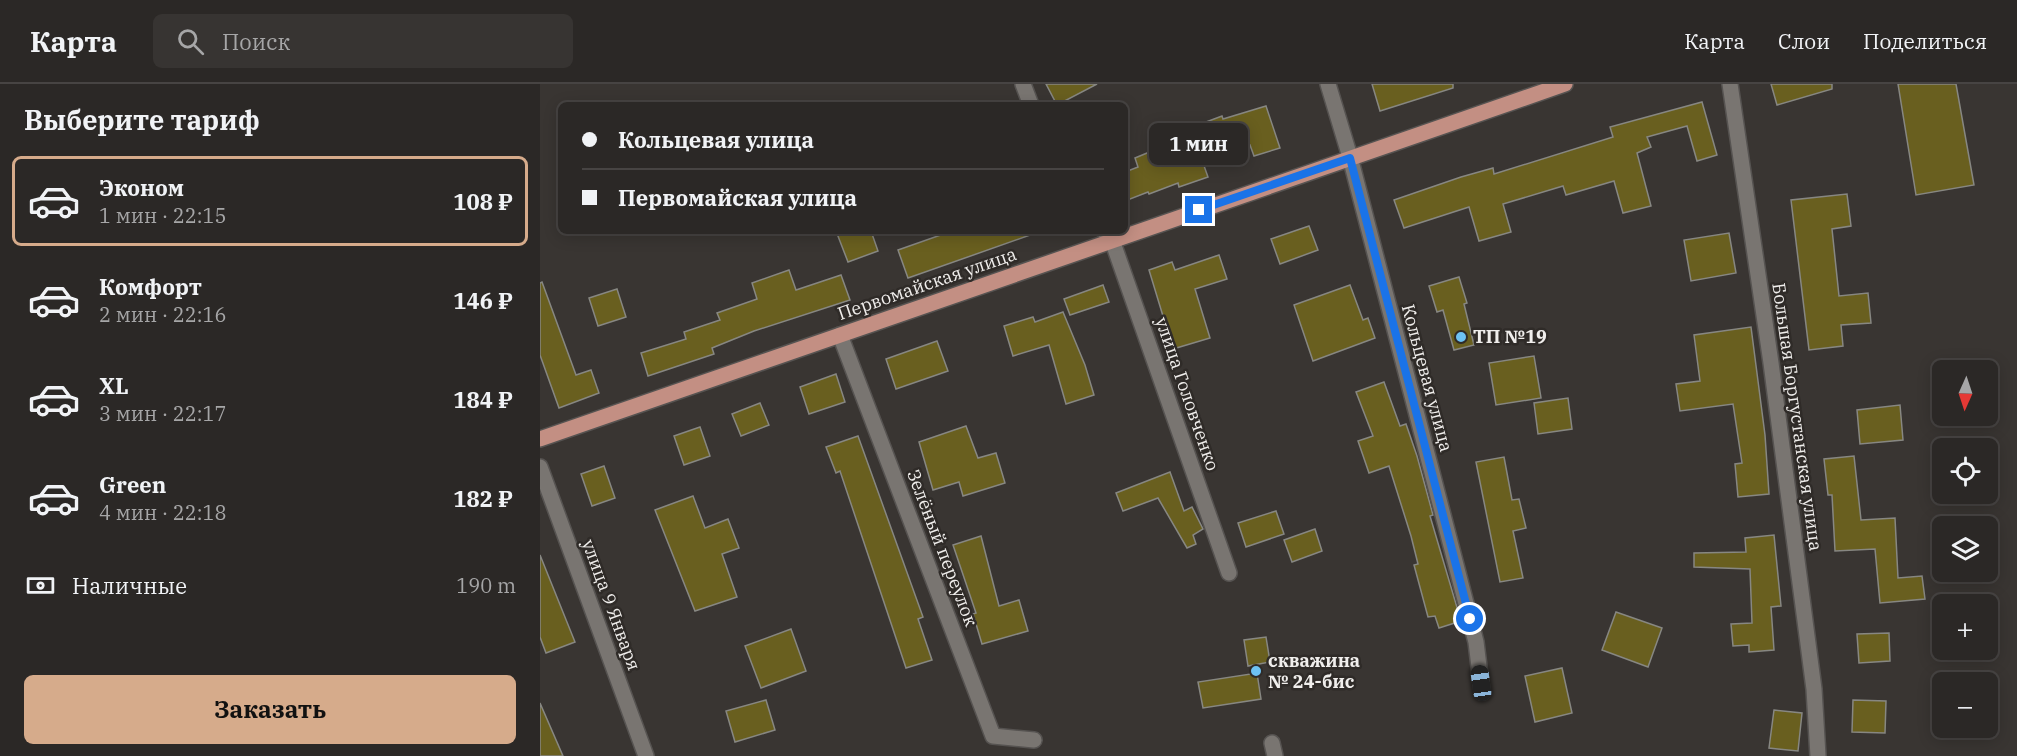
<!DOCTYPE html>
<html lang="ru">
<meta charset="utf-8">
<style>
body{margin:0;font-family:"IBM Plex Serif",serif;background:#373432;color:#f1f3f6;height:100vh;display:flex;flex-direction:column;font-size:22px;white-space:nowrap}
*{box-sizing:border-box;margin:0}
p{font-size:20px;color:#a6a6a7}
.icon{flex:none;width:33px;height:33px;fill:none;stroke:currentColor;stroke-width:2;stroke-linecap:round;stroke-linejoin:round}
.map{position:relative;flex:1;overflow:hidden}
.drawer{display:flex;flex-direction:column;background:#2b2826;width:540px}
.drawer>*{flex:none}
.hud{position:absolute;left:18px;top:18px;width:570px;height:132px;border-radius:9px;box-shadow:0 3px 15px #0003,0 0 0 2px #474443;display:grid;align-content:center;height:132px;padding:0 24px;background:#2b2826}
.needle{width:39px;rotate:183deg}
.controls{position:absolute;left:1392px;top:276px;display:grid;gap:12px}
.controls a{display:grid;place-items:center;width:66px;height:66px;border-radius:9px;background:#2b2826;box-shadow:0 3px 15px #0003,0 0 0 2px #474443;font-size:30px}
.end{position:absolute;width:27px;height:27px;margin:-14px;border:8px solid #1a73e8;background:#fff;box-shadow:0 0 0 3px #fff}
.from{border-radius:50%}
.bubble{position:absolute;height:42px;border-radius:9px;background:#2b2826;box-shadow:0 3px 15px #0003,0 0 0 2px #474443;font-size:20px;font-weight:700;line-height:42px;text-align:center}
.car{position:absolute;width:18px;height:36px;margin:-18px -9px;border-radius:8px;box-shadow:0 0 4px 2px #0007;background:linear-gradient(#222 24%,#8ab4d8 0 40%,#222 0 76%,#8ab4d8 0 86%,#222 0)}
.hud b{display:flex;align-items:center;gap:21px;height:57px;font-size:22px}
.hud b+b{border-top:2px solid #474443}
.hud i{width:15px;height:15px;background:#f1f3f6}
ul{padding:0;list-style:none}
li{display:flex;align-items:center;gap:18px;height:90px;margin:0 12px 9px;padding:0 12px;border:3px solid transparent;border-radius:9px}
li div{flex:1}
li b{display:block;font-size:22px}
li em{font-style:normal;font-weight:700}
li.active{border-color:#d6ab8b}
li>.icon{width:54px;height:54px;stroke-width:1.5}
h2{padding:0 24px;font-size:27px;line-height:72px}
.pay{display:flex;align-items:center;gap:15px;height:66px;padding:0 24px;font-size:22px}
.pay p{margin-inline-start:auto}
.primary-button{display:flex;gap:12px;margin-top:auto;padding:12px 24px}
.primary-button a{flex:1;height:69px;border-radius:9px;background:#d6ab8b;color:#111;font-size:24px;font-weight:700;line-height:69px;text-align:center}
header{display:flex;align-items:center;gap:36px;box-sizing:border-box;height:84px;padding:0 30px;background:#2b2826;border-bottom:2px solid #474443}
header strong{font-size:28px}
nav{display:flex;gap:33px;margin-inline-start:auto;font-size:21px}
.search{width:420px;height:54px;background:#373432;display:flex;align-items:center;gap:15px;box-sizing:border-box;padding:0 21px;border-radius:9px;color:#a6a6a7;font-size:22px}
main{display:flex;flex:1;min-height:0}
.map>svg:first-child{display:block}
</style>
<header>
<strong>Карта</strong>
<div class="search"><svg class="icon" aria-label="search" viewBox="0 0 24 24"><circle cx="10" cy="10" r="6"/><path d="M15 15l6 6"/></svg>Поиск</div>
<nav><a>Карта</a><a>Слои</a><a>Поделиться</a></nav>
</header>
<main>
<section class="drawer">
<h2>Выберите тариф</h2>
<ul>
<li class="active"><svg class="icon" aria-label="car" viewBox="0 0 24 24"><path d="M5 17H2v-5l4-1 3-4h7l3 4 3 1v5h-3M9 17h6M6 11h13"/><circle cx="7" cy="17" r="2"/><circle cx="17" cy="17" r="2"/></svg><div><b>Эконом</b><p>1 мин · 22:15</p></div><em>108 ₽</em></li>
<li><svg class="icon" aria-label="car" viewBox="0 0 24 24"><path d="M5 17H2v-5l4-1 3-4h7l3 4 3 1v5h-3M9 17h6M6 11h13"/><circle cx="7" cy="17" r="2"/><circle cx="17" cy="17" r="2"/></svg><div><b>Комфорт</b><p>2 мин · 22:16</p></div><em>146 ₽</em></li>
<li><svg class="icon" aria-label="car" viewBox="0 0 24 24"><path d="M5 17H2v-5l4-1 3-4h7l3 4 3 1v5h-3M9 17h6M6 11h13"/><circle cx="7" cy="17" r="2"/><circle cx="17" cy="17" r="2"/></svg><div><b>XL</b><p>3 мин · 22:17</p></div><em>184 ₽</em></li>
<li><svg class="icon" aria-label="car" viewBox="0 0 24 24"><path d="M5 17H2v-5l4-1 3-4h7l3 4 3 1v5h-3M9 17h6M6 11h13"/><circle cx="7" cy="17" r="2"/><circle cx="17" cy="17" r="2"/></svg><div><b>Green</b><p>4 мин · 22:18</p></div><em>182 ₽</em></li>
</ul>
<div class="pay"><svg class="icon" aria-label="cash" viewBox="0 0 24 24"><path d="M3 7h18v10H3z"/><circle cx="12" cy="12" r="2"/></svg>Наличные<p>190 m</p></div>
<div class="primary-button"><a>Заказать</a></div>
</section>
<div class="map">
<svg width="1477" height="672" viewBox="0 0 1477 672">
<rect width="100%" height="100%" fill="#393532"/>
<g fill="#695f1f" stroke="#878782" stroke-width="1.5">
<polygon points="506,0 557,0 517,21"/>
<polygon points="832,0 913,0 913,4 840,27"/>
<polygon points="1231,0 1292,0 1292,5 1237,21"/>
<polygon points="1358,0 1416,0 1434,101 1376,111"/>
<polygon points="1162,18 1177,71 1157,77 1147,42 1107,53 1111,63 1097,69 1111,122 1083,129 1074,97 1026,111 1023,102 963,120 971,148 939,157 929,123 864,144 854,116 921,93 953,84 954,90 1073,53 1070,43"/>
<polygon points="726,22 740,64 714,72 710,61 663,79 668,93 639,103 638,99 609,110 608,108 585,117 585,88 598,83 595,74 624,62 620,50 648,40 650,44 682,32 683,35"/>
<polygon points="1307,110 1311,142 1292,145 1299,212 1328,209 1331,239 1301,241 1303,262 1269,266 1251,116"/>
<polygon points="769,142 778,166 740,180 731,155"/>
<polygon points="296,147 331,147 338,167 308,178"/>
<polygon points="412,147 496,147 496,149 368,194 358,166"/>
<polygon points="1189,149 1196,189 1151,197 1144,156"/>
<polygon points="679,171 687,195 655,205 670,254 633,265 609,186 632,178 635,186"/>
<polygon points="249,186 256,206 301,191 310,216 214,247 172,264 174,270 108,292 101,269 146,255 144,248 180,236 177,229 217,215 212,199"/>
<polygon points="919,193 927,219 924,220 934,261 914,266 903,226 897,228 889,202"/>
<polygon points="2,198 36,291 51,286 59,309 19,324 0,271 0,199"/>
<polygon points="563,201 569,218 530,231 524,215"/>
<polygon points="810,201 823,236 828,234 835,254 773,277 754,221"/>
<polygon points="77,205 86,233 58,242 49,214"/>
<polygon points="523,228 545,281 554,311 526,320 509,261 473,272 464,242 493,233 495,238"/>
<polygon points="1211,243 1225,351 1229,410 1198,413 1195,380 1202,379 1193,320 1140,327 1136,300 1160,297 1154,251"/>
<polygon points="397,257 408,287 356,305 346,275"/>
<polygon points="994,272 1001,314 956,321 949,279"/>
<polygon points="296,290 305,318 269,330 260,303"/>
<polygon points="844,298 860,342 866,340 877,372 893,431 890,432 921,537 899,544 895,532 888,533 874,481 878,480 871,452 849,382 829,389 818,357 833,352 816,308"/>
<polygon points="1028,314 1032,345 998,350 994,319"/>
<polygon points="220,319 229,341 201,352 192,330"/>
<polygon points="1360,321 1363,356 1320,360 1317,326"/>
<polygon points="426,342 438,374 456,369 465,399 423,412 419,398 393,406 379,358"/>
<polygon points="160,343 170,372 144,381 134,352"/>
<polygon points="318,352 383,533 378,535 392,576 366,584 300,387 296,389 286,363"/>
<polygon points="1314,372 1321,436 1355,434 1358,494 1382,492 1385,515 1340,519 1335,465 1295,467 1292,411 1288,411 1284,375"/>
<polygon points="964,373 972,416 979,415 986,444 973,447 983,494 960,498 936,378"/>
<polygon points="64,382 75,414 52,422 41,390"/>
<polygon points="630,388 644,427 652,423 663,445 653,451 656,460 647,464 618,414 583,427 576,409"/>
<polygon points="153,412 165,444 188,435 199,464 182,470 197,513 155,527 115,426"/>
<polygon points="736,427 744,450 706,463 698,439"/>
<polygon points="775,445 782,467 752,478 744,456"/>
<polygon points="1234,451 1241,522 1231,523 1234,566 1209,568 1209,561 1193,562 1191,540 1212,539 1210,485 1154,483 1154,469 1206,468 1205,454"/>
<polygon points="441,452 459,522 479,516 488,547 442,560 433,530 436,529 413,461"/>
<polygon points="0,471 35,558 6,569 0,553"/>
<polygon points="1076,528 1122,544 1108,583 1062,566"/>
<polygon points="251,545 266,587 221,604 205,562"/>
<polygon points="1349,549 1350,577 1319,579 1317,550"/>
<polygon points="726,553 730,578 708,582 704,556"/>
<polygon points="1022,584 1032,629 995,638 985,592"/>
<polygon points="717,589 721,615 663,624 658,598"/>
<polygon points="226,616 235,646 195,658 186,627"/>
<polygon points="1313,616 1346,617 1345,649 1312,648"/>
<polygon points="0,619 23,672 0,672"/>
<polygon points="1234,626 1262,629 1258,667 1229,664"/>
</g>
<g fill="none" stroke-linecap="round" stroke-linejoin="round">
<g stroke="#565351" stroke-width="18">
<g id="minor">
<polyline points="483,0 491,21"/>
<polyline points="788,0 810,73 936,558 941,599"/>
<polyline points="1190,0 1231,279 1274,605 1278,672"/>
<polyline points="564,147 572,156 689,489"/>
<polyline points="300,251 453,652 494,656"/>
<polyline points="0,383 106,672"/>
<polyline points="732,659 735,672"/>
</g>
</g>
<g stroke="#565351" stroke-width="18">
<polyline id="major" points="0,355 1025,0"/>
</g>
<use href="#minor" stroke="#797571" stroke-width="15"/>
<use href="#major" stroke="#c38f83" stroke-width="15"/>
</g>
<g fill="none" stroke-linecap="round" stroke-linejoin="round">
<polyline stroke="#1a73e8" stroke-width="8" points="659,126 810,74 930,535"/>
</g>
<g fill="#6dc2f3" stroke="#2f2b28" stroke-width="2">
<circle cx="921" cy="253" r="6"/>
<circle cx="716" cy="587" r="6"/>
</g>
<g text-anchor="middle" stroke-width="5" stroke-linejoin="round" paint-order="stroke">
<g font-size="18" fill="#f0eeec" stroke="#2f2b28">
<text transform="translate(387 200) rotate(-19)" y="6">Первомайская улица</text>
<text transform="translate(887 294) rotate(75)" y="6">Кольцевая улица</text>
<text transform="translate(647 310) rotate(71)" y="6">улица Головченко</text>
<text transform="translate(1257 333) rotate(82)" y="6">Большая Боргустанская улица</text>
<text transform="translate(402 464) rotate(69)" y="6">Зелёный переулок</text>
<text transform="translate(71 521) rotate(70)" y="6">улица 9 Января</text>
</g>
<g font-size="18" font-weight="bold" fill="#f0eeec" stroke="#2f2b28" text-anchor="start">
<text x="933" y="259">ТП №19</text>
<text x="728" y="583">скважина<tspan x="728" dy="21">№ 24-бис</tspan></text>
</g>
</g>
</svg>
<div class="controls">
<a><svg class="needle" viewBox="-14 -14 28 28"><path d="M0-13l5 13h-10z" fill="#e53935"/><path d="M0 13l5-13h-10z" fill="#a6a6a7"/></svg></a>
<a><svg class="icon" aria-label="locate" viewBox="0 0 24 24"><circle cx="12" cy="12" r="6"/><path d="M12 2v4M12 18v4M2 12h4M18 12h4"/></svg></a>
<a><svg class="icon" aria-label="layers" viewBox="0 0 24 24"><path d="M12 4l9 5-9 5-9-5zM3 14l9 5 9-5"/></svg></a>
<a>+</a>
<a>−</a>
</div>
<i class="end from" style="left:930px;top:535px"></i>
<i class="end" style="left:659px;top:126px"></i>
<div class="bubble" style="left:609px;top:39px;width:99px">1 мин</div>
<i class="car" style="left:941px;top:599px;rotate:352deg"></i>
<div class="hud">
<b><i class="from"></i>Кольцевая улица</b>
<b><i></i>Первомайская улица</b>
</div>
</div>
</main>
